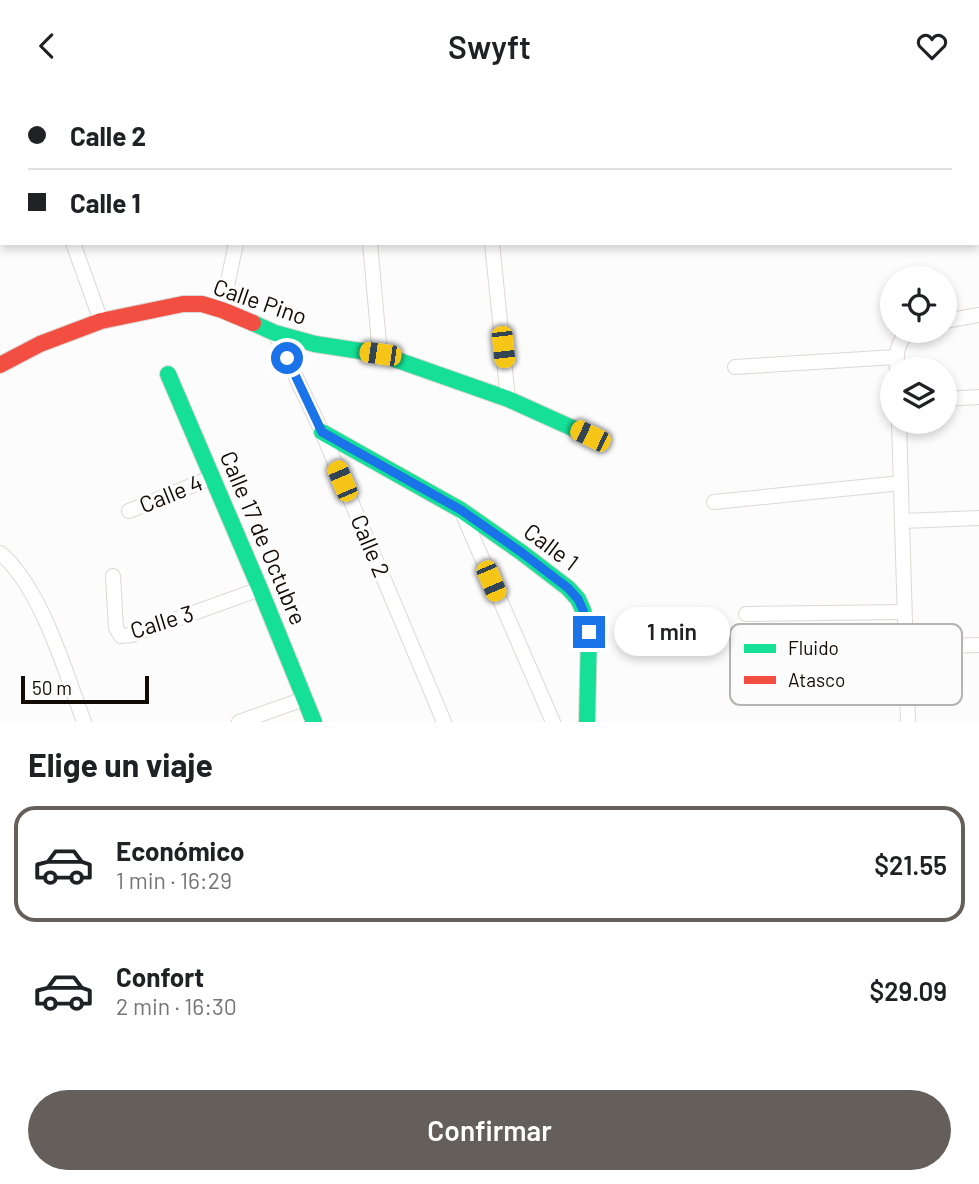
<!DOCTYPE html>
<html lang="es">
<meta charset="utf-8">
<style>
body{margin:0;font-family:Barlow,sans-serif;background:#f2f2f2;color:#202124;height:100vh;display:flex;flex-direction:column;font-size:26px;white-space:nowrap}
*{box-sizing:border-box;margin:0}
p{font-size:23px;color:#757577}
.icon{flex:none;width:38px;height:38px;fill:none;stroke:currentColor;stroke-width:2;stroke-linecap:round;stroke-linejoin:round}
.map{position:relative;height:631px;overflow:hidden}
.side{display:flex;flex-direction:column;background:#fff;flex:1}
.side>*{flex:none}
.guide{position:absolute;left:0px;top:0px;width:980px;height:154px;box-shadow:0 4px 10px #0003;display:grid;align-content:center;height:154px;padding:0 28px;background:#fff}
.controls{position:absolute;left:880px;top:175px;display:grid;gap:14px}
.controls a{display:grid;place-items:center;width:77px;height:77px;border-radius:50%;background:#fff;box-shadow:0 4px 10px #0003;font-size:35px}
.scale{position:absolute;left:21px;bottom:18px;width:128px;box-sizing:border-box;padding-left:7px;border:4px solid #120a03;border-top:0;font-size:19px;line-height:24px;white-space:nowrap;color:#120a03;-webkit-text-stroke:5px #fcfcfc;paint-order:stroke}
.end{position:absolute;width:32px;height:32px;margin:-16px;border:9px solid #1a73e8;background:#fff;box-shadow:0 0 0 4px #fff}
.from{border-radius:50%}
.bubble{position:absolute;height:49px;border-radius:24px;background:#fff;box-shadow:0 4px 10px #0003;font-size:23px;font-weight:600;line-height:49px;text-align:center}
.car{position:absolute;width:21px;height:42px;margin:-21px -10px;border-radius:9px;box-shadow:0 0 5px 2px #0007;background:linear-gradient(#f5c518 24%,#345 0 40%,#f5c518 0 76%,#345 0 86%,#f5c518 0)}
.guide b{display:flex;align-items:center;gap:24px;height:66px;font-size:26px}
.guide b+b{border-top:2px solid #e0e0e0}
.guide i{width:18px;height:18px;background:#202124}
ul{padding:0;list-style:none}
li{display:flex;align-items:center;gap:21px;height:116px;margin:0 14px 10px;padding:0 14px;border:4px solid transparent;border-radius:21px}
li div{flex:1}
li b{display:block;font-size:26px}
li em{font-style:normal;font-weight:600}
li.current{border-color:#645f5a}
li>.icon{width:63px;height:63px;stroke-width:1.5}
h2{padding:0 28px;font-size:32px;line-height:84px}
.button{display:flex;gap:14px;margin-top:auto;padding:14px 28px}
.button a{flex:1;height:80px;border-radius:42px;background:#645f5a;color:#fff;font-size:28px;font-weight:600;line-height:80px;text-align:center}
header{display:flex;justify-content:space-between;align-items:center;height:91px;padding:0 28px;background:#fff;font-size:32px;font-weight:600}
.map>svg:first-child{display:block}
</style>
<header><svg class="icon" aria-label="back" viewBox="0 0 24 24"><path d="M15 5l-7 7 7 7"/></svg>Swyft<svg class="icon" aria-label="heart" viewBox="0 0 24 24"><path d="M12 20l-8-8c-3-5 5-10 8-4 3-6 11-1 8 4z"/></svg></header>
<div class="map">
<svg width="979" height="631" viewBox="0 0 979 631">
<rect width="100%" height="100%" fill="#fcfcfc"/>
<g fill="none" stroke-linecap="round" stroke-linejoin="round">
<g stroke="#ddd8d3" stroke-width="16">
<g id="street">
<polyline points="260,2 261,0"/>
<polyline points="370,2 370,0"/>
<polyline points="493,2 493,0"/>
<polyline points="0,56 2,55"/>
<polyline points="73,152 101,230"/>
<polyline points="370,152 380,263"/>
<polyline points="492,152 508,308"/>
<polyline points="222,219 236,152"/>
<polyline points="945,230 979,224"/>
<polyline points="275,242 322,341 444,631"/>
<polyline points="735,276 896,266"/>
<path d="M897,278C896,261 897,253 908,240"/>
<polyline points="945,308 979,306"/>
<polyline points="899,331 908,631"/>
<polyline points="714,411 901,392"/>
<polyline points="461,419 553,631"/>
<polyline points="129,420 213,386"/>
<polyline points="903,430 979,427"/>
<path d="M0,462C41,496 65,580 84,631"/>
<polyline points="113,485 116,537 121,545 132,544 260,498"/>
<polyline points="746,523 904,521"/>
<polyline points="905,556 979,554"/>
<polyline points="239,631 304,608"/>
</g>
</g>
<g stroke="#ddd8d3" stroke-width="18">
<g id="fast">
<polyline points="253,232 275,242 315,253 380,263 508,308 590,345"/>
<polyline points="168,283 260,498 314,631"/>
<polyline points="322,341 461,419 521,461 568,497 578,508 583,519 589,541 587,631"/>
</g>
</g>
<g stroke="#ddd8d3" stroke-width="18">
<polyline id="jam" points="0,274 40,253 101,230 183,213 202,213 222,219 253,232"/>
</g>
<use href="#street" stroke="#fff" stroke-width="14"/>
<use href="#fast" stroke="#16e098" stroke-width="16"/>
<use href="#jam" stroke="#f24e42" stroke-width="16"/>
</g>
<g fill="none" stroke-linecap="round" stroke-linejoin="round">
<polyline stroke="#1a73e8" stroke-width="9" points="287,267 322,341 461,419 521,461 568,497 578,508 583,519 589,541"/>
</g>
<g text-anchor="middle" stroke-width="7" stroke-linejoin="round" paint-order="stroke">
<g font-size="23" fill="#120a03" stroke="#fcfcfc">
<text transform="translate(260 211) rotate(19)" y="8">Calle Pino</text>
<text transform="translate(171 403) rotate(-22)" y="8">Calle 4</text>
<text transform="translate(263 447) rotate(67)" y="8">Calle 17 de Octubre</text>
<text transform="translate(370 455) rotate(67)" y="8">Calle 2</text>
<text transform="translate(551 456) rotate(37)" y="8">Calle 1</text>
<text transform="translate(162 531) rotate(-17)" y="8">Calle 3</text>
</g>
</g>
<rect x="730" y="533" width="232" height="81" rx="10" fill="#fcfcfc" stroke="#b6b3b1" stroke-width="2"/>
<rect x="744" y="553" width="32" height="9" fill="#16e098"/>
<rect x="744" y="585" width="32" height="8" fill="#f24e42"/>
<g font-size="19" fill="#120a03">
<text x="788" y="564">Fluido</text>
<text x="788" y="596">Atasco</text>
</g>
</svg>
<div class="controls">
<a><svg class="icon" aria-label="locate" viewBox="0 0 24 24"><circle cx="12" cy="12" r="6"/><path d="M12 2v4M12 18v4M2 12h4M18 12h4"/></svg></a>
<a><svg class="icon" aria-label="layers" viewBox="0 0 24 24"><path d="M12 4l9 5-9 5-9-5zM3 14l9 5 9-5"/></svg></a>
</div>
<div class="scale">50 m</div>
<i class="end from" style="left:287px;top:267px"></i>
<i class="end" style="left:589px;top:541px"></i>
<div class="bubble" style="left:614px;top:516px;width:116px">1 min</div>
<i class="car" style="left:503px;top:256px;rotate:174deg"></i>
<i class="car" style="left:380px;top:263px;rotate:278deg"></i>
<i class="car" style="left:590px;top:345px;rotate:296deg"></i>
<i class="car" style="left:342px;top:390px;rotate:337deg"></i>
<i class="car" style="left:491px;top:490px;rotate:157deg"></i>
<div class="guide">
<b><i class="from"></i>Calle 2</b>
<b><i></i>Calle 1</b>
</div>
</div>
<section class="side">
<h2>Elige un viaje</h2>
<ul>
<li class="current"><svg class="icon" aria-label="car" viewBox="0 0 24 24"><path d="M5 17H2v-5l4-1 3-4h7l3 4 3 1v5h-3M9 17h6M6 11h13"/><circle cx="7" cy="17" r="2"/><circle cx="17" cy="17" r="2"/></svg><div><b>Económico</b><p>1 min · 16:29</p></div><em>$21.55</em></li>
<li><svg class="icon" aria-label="car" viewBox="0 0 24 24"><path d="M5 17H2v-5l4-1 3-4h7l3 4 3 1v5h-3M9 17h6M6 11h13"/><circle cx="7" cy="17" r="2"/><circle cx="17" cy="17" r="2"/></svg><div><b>Confort</b><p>2 min · 16:30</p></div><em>$29.09</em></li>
</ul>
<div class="button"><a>Confirmar</a></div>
</section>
